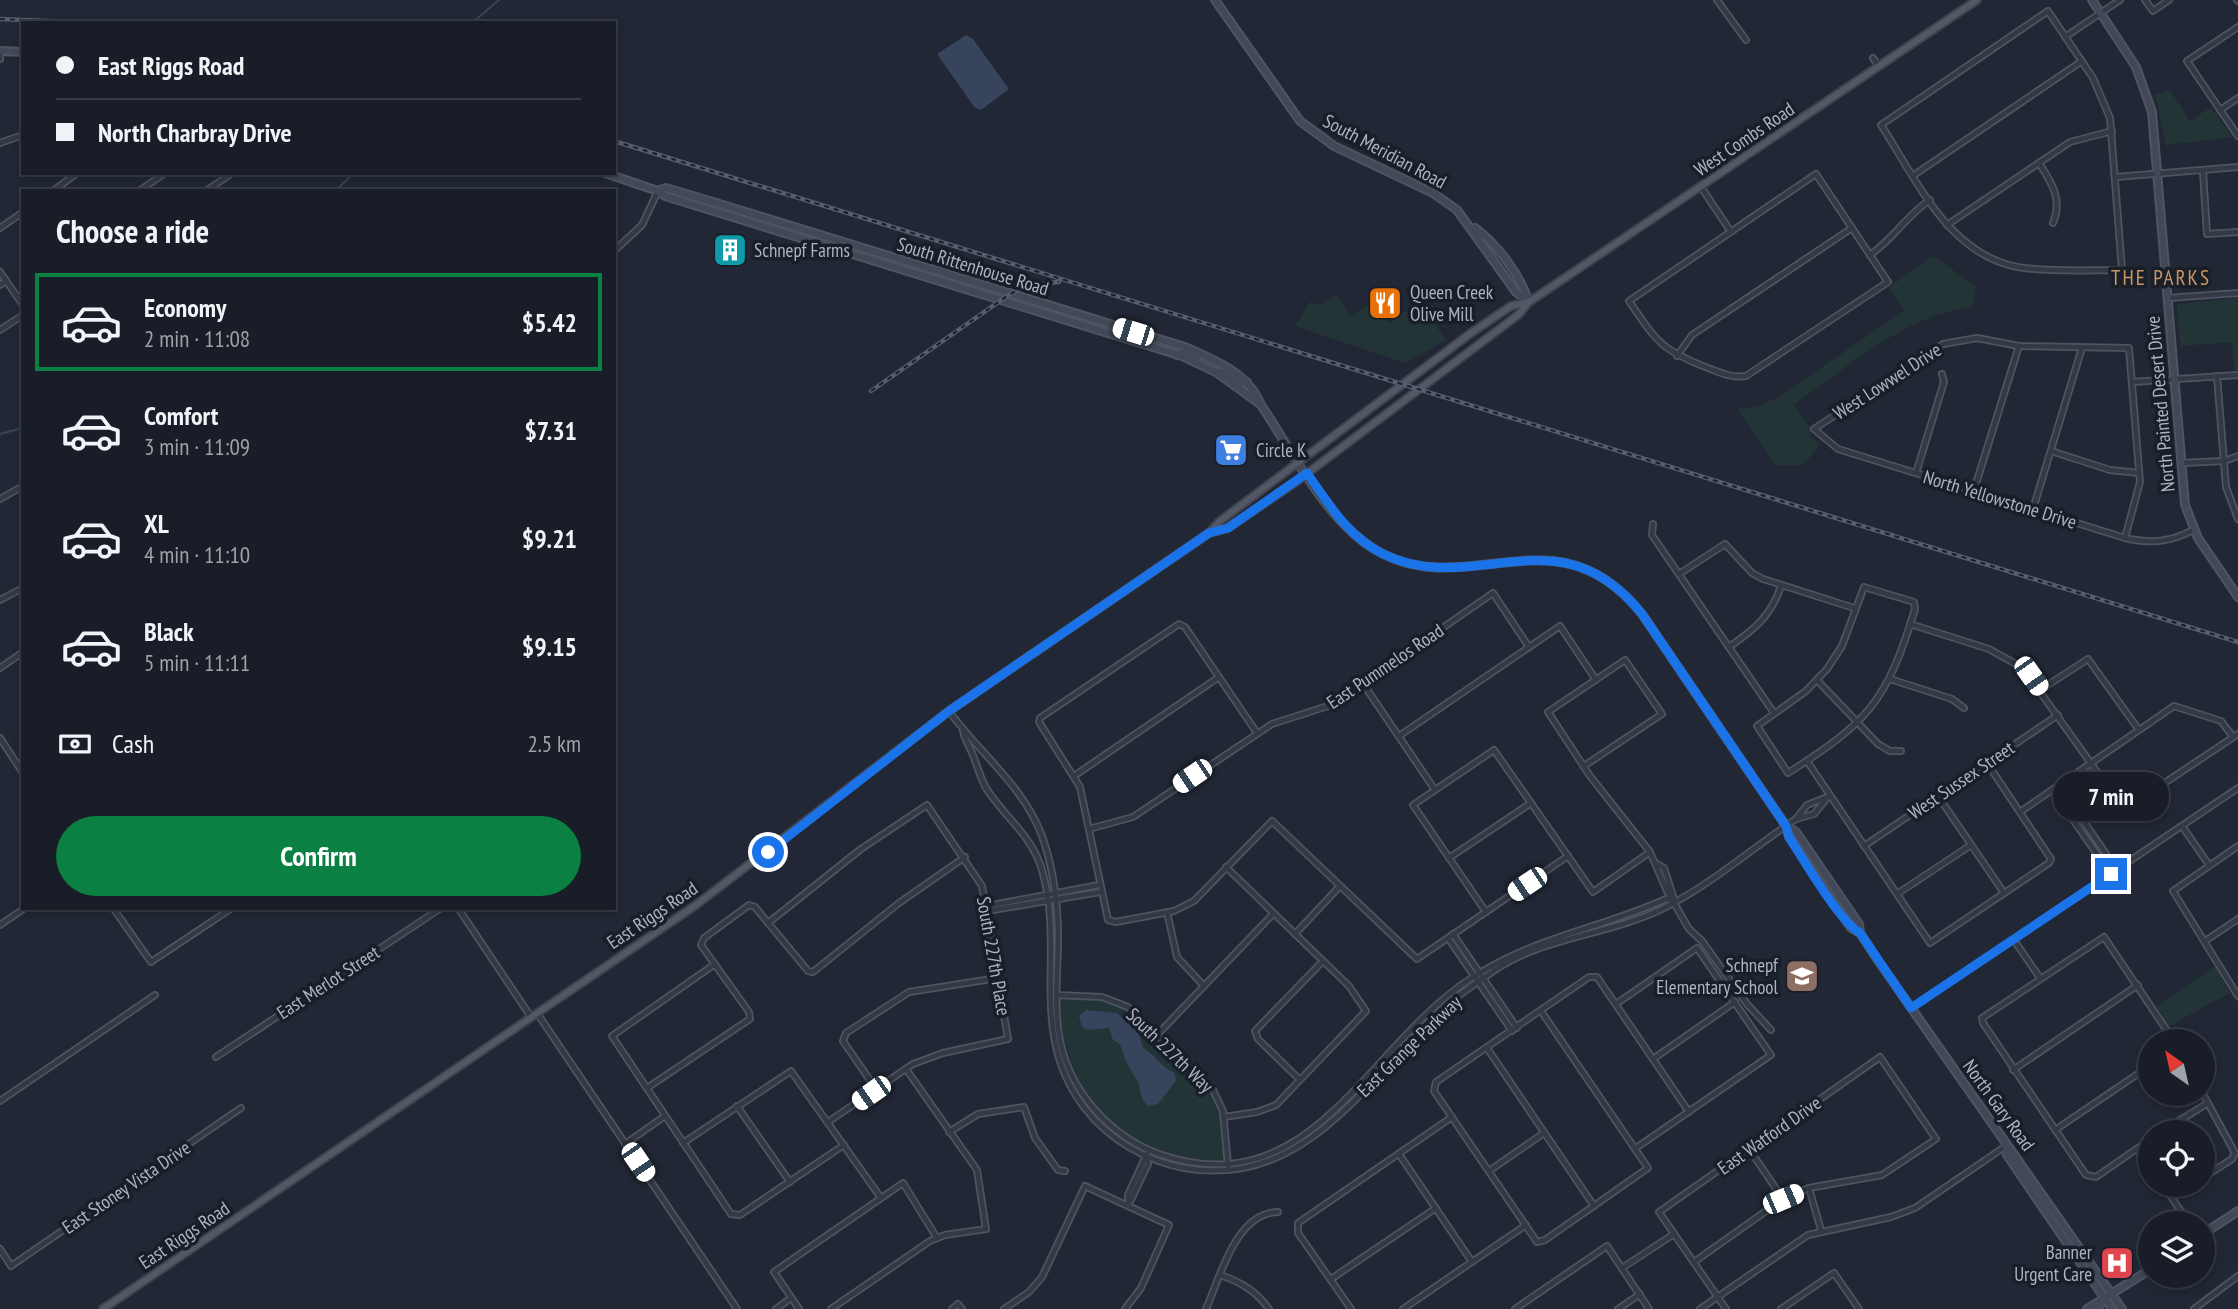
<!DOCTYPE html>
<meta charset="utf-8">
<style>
body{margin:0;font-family:"PT Sans Narrow",sans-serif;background:#262a33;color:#f1f3f6;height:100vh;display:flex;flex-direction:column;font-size:26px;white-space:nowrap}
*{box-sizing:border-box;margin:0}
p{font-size:23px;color:#9fa2a7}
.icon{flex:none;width:38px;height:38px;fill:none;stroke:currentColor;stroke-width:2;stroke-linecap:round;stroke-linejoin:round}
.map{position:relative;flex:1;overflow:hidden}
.drawer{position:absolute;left:21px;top:189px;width:595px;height:721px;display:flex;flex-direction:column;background:#191d27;border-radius:0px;box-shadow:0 4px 10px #0003,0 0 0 2px #373b44}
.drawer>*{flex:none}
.guide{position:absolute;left:21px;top:21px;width:595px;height:154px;border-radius:0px;box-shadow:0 4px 10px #0003,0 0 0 2px #373b44;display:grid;align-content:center;height:154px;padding:0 35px;background:#191d27}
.needle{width:46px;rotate:326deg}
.controls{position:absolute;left:2138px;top:1029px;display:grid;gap:14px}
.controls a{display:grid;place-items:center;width:77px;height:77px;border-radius:50%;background:#191d27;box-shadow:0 4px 10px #0003,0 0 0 2px #373b44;font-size:35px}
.end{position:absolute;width:32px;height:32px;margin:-16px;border:9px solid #1a73e8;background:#fff;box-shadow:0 0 0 4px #fff}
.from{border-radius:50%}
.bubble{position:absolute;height:49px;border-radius:24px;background:#191d27;box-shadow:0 4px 10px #0003,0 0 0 2px #373b44;font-size:23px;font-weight:700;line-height:49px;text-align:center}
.car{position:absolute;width:21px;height:42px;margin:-21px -10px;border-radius:9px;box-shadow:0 0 5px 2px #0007;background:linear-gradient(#fff 24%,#345 0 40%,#fff 0 76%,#345 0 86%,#fff 0)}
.guide b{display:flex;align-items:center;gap:24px;height:66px;font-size:26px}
.guide b+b{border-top:2px solid #373b44}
.guide i{width:18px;height:18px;background:#f1f3f6}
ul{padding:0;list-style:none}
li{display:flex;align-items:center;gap:21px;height:98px;margin:0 14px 10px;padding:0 21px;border:4px solid transparent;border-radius:0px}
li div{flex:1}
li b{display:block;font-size:26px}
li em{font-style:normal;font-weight:700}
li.selected{border-color:#0b8043}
li>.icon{width:63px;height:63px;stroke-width:1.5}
h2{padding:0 35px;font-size:32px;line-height:84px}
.pay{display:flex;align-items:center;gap:18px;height:77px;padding:0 35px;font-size:26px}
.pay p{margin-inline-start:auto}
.action{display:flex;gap:14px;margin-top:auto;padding:14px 35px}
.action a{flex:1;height:80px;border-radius:42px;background:#0b8043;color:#fff;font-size:28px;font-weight:700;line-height:80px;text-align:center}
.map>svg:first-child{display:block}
</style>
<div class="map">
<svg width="2238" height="1309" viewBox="0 0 2238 1309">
<rect width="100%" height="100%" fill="#212734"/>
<g fill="#233436">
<polygon points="2169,89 2190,121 2211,107 2232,137 2166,145 2155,95"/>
<path d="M1933,256L1976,286L1972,308C1908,312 1845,370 1793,405L1810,427L1811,436L1820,444L1804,465H1775L1738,409L1758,406L1776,398L1904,311L1888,288Z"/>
<polygon points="1337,295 1350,317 1373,301 1389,323 1419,302 1446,340 1406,363 1295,326 1310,302 1321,305"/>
<polygon points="2238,298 2238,370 2234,370 2232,342 2180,346 2177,304"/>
<polygon points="2215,966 2230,993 2169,1026 2156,1006"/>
<path d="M1058,998L1104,999L1126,1008L1212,1092L1221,1116L1225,1162C1119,1156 1068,1102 1058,998Z"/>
</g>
<g fill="#37445c">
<polygon points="966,35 973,39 1009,89 981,110 975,108 937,54"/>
<path d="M1086,1010L1117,1013L1138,1032L1143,1048C1156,1055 1160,1067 1175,1073L1176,1081L1158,1104L1148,1106C1139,1099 1142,1090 1137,1080C1129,1068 1124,1059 1120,1044L1113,1040L1109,1028L1088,1030L1082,1027L1079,1016Z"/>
</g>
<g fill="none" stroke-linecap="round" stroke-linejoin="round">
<g stroke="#37445c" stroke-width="2">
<polyline points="472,23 499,0"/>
<polyline points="335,191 354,173"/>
<polyline points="0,434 23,428"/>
</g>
<g stroke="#4e5460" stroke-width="8">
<g id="street">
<polyline points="1717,0 1746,40"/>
<polyline points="2145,0 2153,11 2169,0"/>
<polyline points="2237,0 2238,1"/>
<path d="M2048,11L2093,78L2110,118L2122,270C2090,270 2056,272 2024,268C1950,259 1917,180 1881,125Z"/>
<polyline points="2238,27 2187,61 2238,136"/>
<polyline points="2065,37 2120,0"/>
<polyline points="1873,58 1879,67"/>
<polyline points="0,59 0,51"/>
<polyline points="2220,110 2238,98"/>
<polyline points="0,143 23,135"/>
<path d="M2039,163C2052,183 2063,200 2053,223"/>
<polyline points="2203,172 2207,234 2238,232"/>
<path d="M1816,174L1888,282L1746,376C1732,378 1721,373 1708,368C1661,350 1657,342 1629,301Z"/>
<polyline points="1914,175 2082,61"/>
<polyline points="2116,177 2238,167"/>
<polyline points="1701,187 1731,232"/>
<polyline points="53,191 77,173"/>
<polyline points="139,191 165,173"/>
<polyline points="206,191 232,173"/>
<polyline points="1947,225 2070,142 2112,131"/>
<polyline points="0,228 23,212"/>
<polyline points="614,251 642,225 658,191"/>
<path d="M1870,255C1893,239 1907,215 1930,200"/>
<polyline points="0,272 23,305"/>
<polyline points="0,285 6,281"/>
<polyline points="2168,298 2238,293"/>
<polyline points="0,330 23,315"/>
<polyline points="1677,356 1692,335 1852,228"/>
<polyline points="2217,376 2226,487 2238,519"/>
<polyline points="2132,382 2238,375"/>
<polyline points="2051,451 2110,470 2139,473"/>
<polyline points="2181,463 2224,461 2238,456"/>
<polyline points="1916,473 1944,382 1942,374"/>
<polyline points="1974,490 2019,346"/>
<polyline points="0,499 23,486"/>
<polyline points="2033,509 2082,348"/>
<polyline points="1653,524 1652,535 1774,713"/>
<path d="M2125,538L2140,482L2129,348L2019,346L1977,338L1943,344L1814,429L1838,449L2125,538C2151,544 2171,542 2193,530"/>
<polyline points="1679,574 1725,544 1752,573 1763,579 1854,608"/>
<path d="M1864,587L1914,602L1915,609C1887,702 1868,722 1788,773L1757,726L1806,691L1827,669L1842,646Z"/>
<polyline points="0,600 23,588"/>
<polyline points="1910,624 1989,649 2023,668 2122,807 2127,808 2238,734"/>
<path d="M1729,647C1755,629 1771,616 1781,586"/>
<polyline points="0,668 23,652"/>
<polyline points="1890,679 1952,699 1964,708"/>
<polyline points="1817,680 1878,744 1890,751 1901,751"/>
<polyline points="1362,682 1435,790"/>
<polyline points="2040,690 2088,659 2139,730"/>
<path d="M949,711C979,753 1023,785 1042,836C1052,864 1057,899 1058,929C1059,974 1050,1019 1066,1062C1082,1104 1117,1139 1159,1154C1311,1207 1366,1047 1470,979C1536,936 1597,930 1666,899L1674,900"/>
<path d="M963,730C964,739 969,745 972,753C977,765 980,777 986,788C1005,818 1032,835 1042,870C1066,953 1027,1032 1084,1107C1108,1139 1146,1161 1184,1168C1304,1189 1364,1083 1439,1012C1456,996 1476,983 1495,970C1544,937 1607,935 1660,910C1708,887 1751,849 1796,819L1807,805L1830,796"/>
<polyline points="1257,733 1185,627 1179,624 1040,718 1039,722 1080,787 1108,920 1116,922 1174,911 1194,901 1272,821 1417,959 1568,856"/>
<polyline points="1399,736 1560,626 1596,680"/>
<polyline points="0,738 23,773"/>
<polyline points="1807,761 1930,943 2049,863 2051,859 1987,763"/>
<polyline points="1584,766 1662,714 1625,660 1548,712 1590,776 1650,852 1667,891 1689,929 1702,941 1747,1004 1771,1030"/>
<polyline points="1074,776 1219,677"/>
<polyline points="2059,785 2117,870"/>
<polyline points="2052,790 2111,874"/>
<polyline points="1938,796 2004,893"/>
<polyline points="2020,812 2174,706 2221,721 2233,737"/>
<polyline points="1796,819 1814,814 1827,798"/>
<polyline points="2182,826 2209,865"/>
<polyline points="1089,829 1133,817 1272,724 1331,705 1493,593 1529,647"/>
<polyline points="1864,846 2058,715"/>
<polyline points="2238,846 2173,891 2238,996"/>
<polyline points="1449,858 1531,803"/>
<polyline points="1657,864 1664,868 1674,899"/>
<polyline points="1897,894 1971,845"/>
<polyline points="987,906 1099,885"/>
<polyline points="113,908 151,962 232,908"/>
<polyline points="458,908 531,1017"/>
<polyline points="987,911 1100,892"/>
<polyline points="1167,912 1177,957 1204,986"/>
<polyline points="1486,912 1413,805 1494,750 1593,892 1650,852"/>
<polyline points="768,923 861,849 927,805 982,886 1008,1039 943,1053 913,1064 828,1122"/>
<polyline points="0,925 25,908"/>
<polyline points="1295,934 1340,886"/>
<polyline points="1453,934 1517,1028"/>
<polyline points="1448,938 1512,1031"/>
<polyline points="2014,940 2040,978"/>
<polyline points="2205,941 2238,919"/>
<polyline points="715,964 612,1036 731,1214 740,1215 844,1145"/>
<polyline points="1056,995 1102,997 1128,1007 1213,1090 1223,1111 1228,1166"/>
<polyline points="1616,1004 1697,948 1771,1055 1636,1148"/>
<polyline points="1911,1008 2238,788"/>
<polyline points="1541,1011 1648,1168 1545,1240 1537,1242 1434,1091 1436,1082 1589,977 1597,977 1689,1112"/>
<polyline points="537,1013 737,1309"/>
<polyline points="1157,1035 1273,914"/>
<polyline points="1487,1048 1594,1206"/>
<polyline points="216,1057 441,908"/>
<polyline points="1653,1059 1735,1002"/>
<polyline points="2013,1070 2138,985"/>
<polyline points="1300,1080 1258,1039 1255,1031 1323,961"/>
<polyline points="647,1088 750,1019 749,1012 701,945 704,938 749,905 755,907 808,971 813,972 899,903 965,857"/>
<polyline points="876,1089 843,1041 846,1033 909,992 998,978"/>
<polyline points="2203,1094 2235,1153 2232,1159 2203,1178"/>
<polyline points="0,1101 155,995"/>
<polyline points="737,1106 790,1182"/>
<polyline points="1224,1117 1257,1112 1276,1105 1366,1011 1349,986 1226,867"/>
<polyline points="2055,1130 2151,1065"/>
<polyline points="949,1132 978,1114 1024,1107 1035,1138 1058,1170 1065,1171"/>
<polyline points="2161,1132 2208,1103"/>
<polyline points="2151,1139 2096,1177 2086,1175 1983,1023 1982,1018 2104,937 2174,1041"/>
<polyline points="683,1143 791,1071 881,1198"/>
<polyline points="625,1144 665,1116"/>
<polyline points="2138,1148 2151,1167"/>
<polyline points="1749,1149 1783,1199"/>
<polyline points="1399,1154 1472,1262"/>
<polyline points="1489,1171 1544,1133"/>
<polyline points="2163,1185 2189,1223"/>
<polyline points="1809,1188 1821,1230"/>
<polyline points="2172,1198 2193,1185"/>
<polyline points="1128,1206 1128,1195 1147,1154"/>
<polyline points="1128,1206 1148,1164 1147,1157"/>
<polyline points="0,1249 11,1266 241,1108"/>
<polyline points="1694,1262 1783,1199 1809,1188 1882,1175 1936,1139 1880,1057 1659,1212 1726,1309"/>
<polyline points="1622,1268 1674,1234"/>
<path d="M1220,1275C1241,1282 1256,1291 1269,1309"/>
<polyline points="1331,1279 1436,1208"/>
<polyline points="776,1309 791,1298"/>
<polyline points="799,1309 774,1272 903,1183 937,1238"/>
<polyline points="831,1309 930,1241 945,1235 986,1229 977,1170 906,1069"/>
<polyline points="952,1309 958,1304 962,1309"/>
<polyline points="1004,1309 1029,1292 1042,1277 1085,1186 1169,1225 1141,1288 1125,1309"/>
<path d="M1206,1309C1220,1278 1235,1213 1278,1212"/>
<polyline points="1351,1309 1298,1233 1298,1223 1452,1117"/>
<polyline points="1403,1309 1526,1225"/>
<polyline points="1515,1309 1607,1246 1649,1309"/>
<polyline points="1618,1309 1640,1294"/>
<polyline points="1700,1309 1808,1235 1891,1217 1915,1208 2006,1146"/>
<polyline points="1781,1309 1834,1273 1859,1309"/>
<polyline points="2194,1309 2238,1276"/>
</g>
</g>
<g stroke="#4e5460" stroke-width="10">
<g id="secondary">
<polyline points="1215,0 1300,121 1334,146 1433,193 1457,210 1516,292 1529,302"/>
<polyline points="2092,0 2136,67 2152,112 2185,505 2198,538 2238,597"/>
<polyline points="0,51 23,52"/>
<polyline points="605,173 658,191 665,196 1182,356 1216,372 1260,404"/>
<path d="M658,191L666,188L713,202L1185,347C1215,360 1248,373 1261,405C1292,451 1327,522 1376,550C1467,604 1556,506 1642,614L1786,826L1789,837L1851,928L1860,933"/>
<path d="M1475,228C1498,245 1520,275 1529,302"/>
<polyline points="1177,355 1185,352 1198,357"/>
<polyline points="1217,372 1226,373 1238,383 1247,382"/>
<polyline points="1786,826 1796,832 1859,924 1860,933 1877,959 2122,1309"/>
<polyline points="2006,1146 2007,1155 2112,1309"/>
<polyline points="2203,1234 2238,1211"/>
<polyline points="2087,1309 2151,1269"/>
<polyline points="2096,1309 2105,1299"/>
</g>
</g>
<g stroke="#3d434f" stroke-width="10">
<g id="primary">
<polyline points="1210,533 1228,528 1297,481 1518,315 1529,302 1977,0"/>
<polyline points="103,1309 696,905 949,711 1209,533 1220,521 1471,333 1511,306 1529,302"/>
</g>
</g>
<use href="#street" stroke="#343a45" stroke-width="4.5"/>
<use href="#secondary" stroke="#424858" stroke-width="6"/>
<use href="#primary" stroke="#525865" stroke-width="6"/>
<g stroke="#565d6c" stroke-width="4.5">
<g id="rail">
<polyline points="0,19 96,23"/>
<polyline points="614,141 2238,642"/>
<polyline points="871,391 1010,294 1028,285 1059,282"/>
</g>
</g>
<use href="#rail" stroke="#191f29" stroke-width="2" stroke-dasharray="5" stroke-linecap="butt"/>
</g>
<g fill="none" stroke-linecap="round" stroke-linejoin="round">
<path stroke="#1a73e8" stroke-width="9" d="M768,852L949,711L1209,533L1228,528L1307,473C1329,504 1348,537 1383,554C1476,599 1558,509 1642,614L1786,826L1789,837C1804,860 1839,921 1860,933L1911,1008L2111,874"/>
</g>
<defs>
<g id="building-square" transform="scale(1.75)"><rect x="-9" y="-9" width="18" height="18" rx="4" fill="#0f9aa8" stroke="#191f29"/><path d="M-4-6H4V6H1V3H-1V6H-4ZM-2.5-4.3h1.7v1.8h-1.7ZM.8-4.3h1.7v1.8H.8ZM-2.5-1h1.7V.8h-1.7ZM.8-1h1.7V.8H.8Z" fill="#fff"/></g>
<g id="restaurant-square" transform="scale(1.75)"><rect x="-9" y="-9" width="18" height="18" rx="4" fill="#e8710a" stroke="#191f29"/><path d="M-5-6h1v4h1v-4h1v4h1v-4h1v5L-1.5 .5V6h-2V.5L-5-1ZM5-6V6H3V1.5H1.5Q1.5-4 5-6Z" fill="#fff"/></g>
<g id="supermarket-square" transform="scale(1.75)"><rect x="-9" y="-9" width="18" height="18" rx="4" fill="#3f7fe0" stroke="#191f29"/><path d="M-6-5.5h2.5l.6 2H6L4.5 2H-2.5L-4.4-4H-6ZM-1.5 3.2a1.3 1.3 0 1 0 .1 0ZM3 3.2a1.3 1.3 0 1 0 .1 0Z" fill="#fff"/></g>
<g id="school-square" transform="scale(1.75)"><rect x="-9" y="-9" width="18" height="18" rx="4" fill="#8d6e63" stroke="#191f29"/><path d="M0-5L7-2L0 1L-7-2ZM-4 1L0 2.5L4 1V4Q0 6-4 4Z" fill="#fff"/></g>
<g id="hospital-square" transform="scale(1.75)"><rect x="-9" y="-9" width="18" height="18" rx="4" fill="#e0444e" stroke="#191f29"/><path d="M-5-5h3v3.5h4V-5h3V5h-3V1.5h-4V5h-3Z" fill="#fff"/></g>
</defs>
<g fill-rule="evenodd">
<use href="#building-square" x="730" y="250"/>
<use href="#restaurant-square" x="1385" y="303"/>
<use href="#supermarket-square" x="1231" y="450"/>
<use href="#school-square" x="1802" y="976"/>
<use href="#hospital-square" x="2117" y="1263"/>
</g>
<g text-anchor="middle" stroke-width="7" stroke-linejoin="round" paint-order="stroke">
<g font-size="19" fill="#aeb4c2" stroke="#191f29">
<text transform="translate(1744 139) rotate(-34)" y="7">West Combs Road</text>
<text transform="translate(1385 151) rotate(28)" y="7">South Meridian Road</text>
<text transform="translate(973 266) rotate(17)" y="7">South Rittenhouse Road</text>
<text transform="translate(1887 381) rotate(-33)" y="7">West Lowwel Drive</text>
<text transform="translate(2160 404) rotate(-95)" y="7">North Painted Desert Drive</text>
<text transform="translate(2000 499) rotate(17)" y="7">North Yellowstone Drive</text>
<text transform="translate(1385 666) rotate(-34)" y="7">East Pummelos Road</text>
<text transform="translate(1961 780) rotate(-34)" y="7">West Sussex Street</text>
<text transform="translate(652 915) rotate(-34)" y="7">East Riggs Road</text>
<text transform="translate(994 956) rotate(80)" y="7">South 227th Place</text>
<text transform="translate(328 982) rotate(-33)" y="7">East Merlot Street</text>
<text transform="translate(1409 1046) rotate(-44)" y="7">East Grange Parkway</text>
<text transform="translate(1170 1050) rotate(44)" y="7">South 227th Way</text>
<text transform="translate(1999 1105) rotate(54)" y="7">North Gary Road</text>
<text transform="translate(1769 1135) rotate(-35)" y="7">East Watford Drive</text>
<text transform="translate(126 1187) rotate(-34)" y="7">East Stoney Vista Drive</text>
<text transform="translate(184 1235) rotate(-34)" y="7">East Riggs Road</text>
</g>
<g font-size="19" fill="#aeb4c2" stroke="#191f29" text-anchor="start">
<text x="754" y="257">Schnepf Farms</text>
<text x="1410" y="299">Queen Creek<tspan x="1410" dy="22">Olive Mill</tspan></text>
<text x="1256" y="457">Circle K</text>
<text x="1778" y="972" text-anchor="end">Schnepf<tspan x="1778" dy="22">Elementary School</tspan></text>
<text x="2092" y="1259" text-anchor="end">Banner<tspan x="2092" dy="22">Urgent Care</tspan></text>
</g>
<g font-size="21" letter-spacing="2" fill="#ca9760" stroke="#191f29">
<text x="2161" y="285">THE PARKS</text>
</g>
</g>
</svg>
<div class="controls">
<a><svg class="needle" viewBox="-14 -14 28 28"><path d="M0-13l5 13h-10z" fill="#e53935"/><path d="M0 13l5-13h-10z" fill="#9fa2a7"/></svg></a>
<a><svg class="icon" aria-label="locate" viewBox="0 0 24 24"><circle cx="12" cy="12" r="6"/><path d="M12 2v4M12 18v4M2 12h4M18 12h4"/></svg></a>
<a><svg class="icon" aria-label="layers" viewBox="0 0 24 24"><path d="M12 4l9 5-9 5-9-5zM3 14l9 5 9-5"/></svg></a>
</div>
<i class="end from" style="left:768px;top:852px"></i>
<i class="end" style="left:2111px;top:874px"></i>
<div class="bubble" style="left:2053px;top:772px;width:116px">7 min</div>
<i class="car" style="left:1133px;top:332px;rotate:287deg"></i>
<i class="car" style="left:2031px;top:676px;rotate:145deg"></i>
<i class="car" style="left:1192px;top:776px;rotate:236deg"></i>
<i class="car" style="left:1527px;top:884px;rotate:236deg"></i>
<i class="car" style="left:871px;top:1093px;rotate:235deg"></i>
<i class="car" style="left:638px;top:1162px;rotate:146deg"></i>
<i class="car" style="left:1783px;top:1199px;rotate:67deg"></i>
<div class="guide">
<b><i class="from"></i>East Riggs Road</b>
<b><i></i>North Charbray Drive</b>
</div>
<section class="drawer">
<h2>Choose a ride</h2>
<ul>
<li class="selected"><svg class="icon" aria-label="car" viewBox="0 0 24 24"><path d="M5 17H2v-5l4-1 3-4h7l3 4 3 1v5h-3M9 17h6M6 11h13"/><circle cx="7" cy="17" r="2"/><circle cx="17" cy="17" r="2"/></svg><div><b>Economy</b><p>2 min · 11:08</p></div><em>$5.42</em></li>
<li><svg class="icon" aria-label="car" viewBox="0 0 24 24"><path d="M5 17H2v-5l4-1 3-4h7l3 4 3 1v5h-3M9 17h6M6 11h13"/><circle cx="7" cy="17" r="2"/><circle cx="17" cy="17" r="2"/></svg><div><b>Comfort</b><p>3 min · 11:09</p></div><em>$7.31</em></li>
<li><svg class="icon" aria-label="car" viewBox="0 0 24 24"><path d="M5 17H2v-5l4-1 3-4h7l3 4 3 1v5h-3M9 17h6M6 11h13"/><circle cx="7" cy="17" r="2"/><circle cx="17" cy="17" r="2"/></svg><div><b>XL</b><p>4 min · 11:10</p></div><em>$9.21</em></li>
<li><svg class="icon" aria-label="car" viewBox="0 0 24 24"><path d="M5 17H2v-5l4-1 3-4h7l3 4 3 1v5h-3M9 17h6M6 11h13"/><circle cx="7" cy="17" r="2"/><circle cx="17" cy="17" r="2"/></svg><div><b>Black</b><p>5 min · 11:11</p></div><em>$9.15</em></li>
</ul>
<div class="pay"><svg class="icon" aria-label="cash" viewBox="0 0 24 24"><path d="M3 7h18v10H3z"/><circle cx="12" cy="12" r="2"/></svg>Cash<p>2.5 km</p></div>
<div class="action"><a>Confirm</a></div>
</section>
</div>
